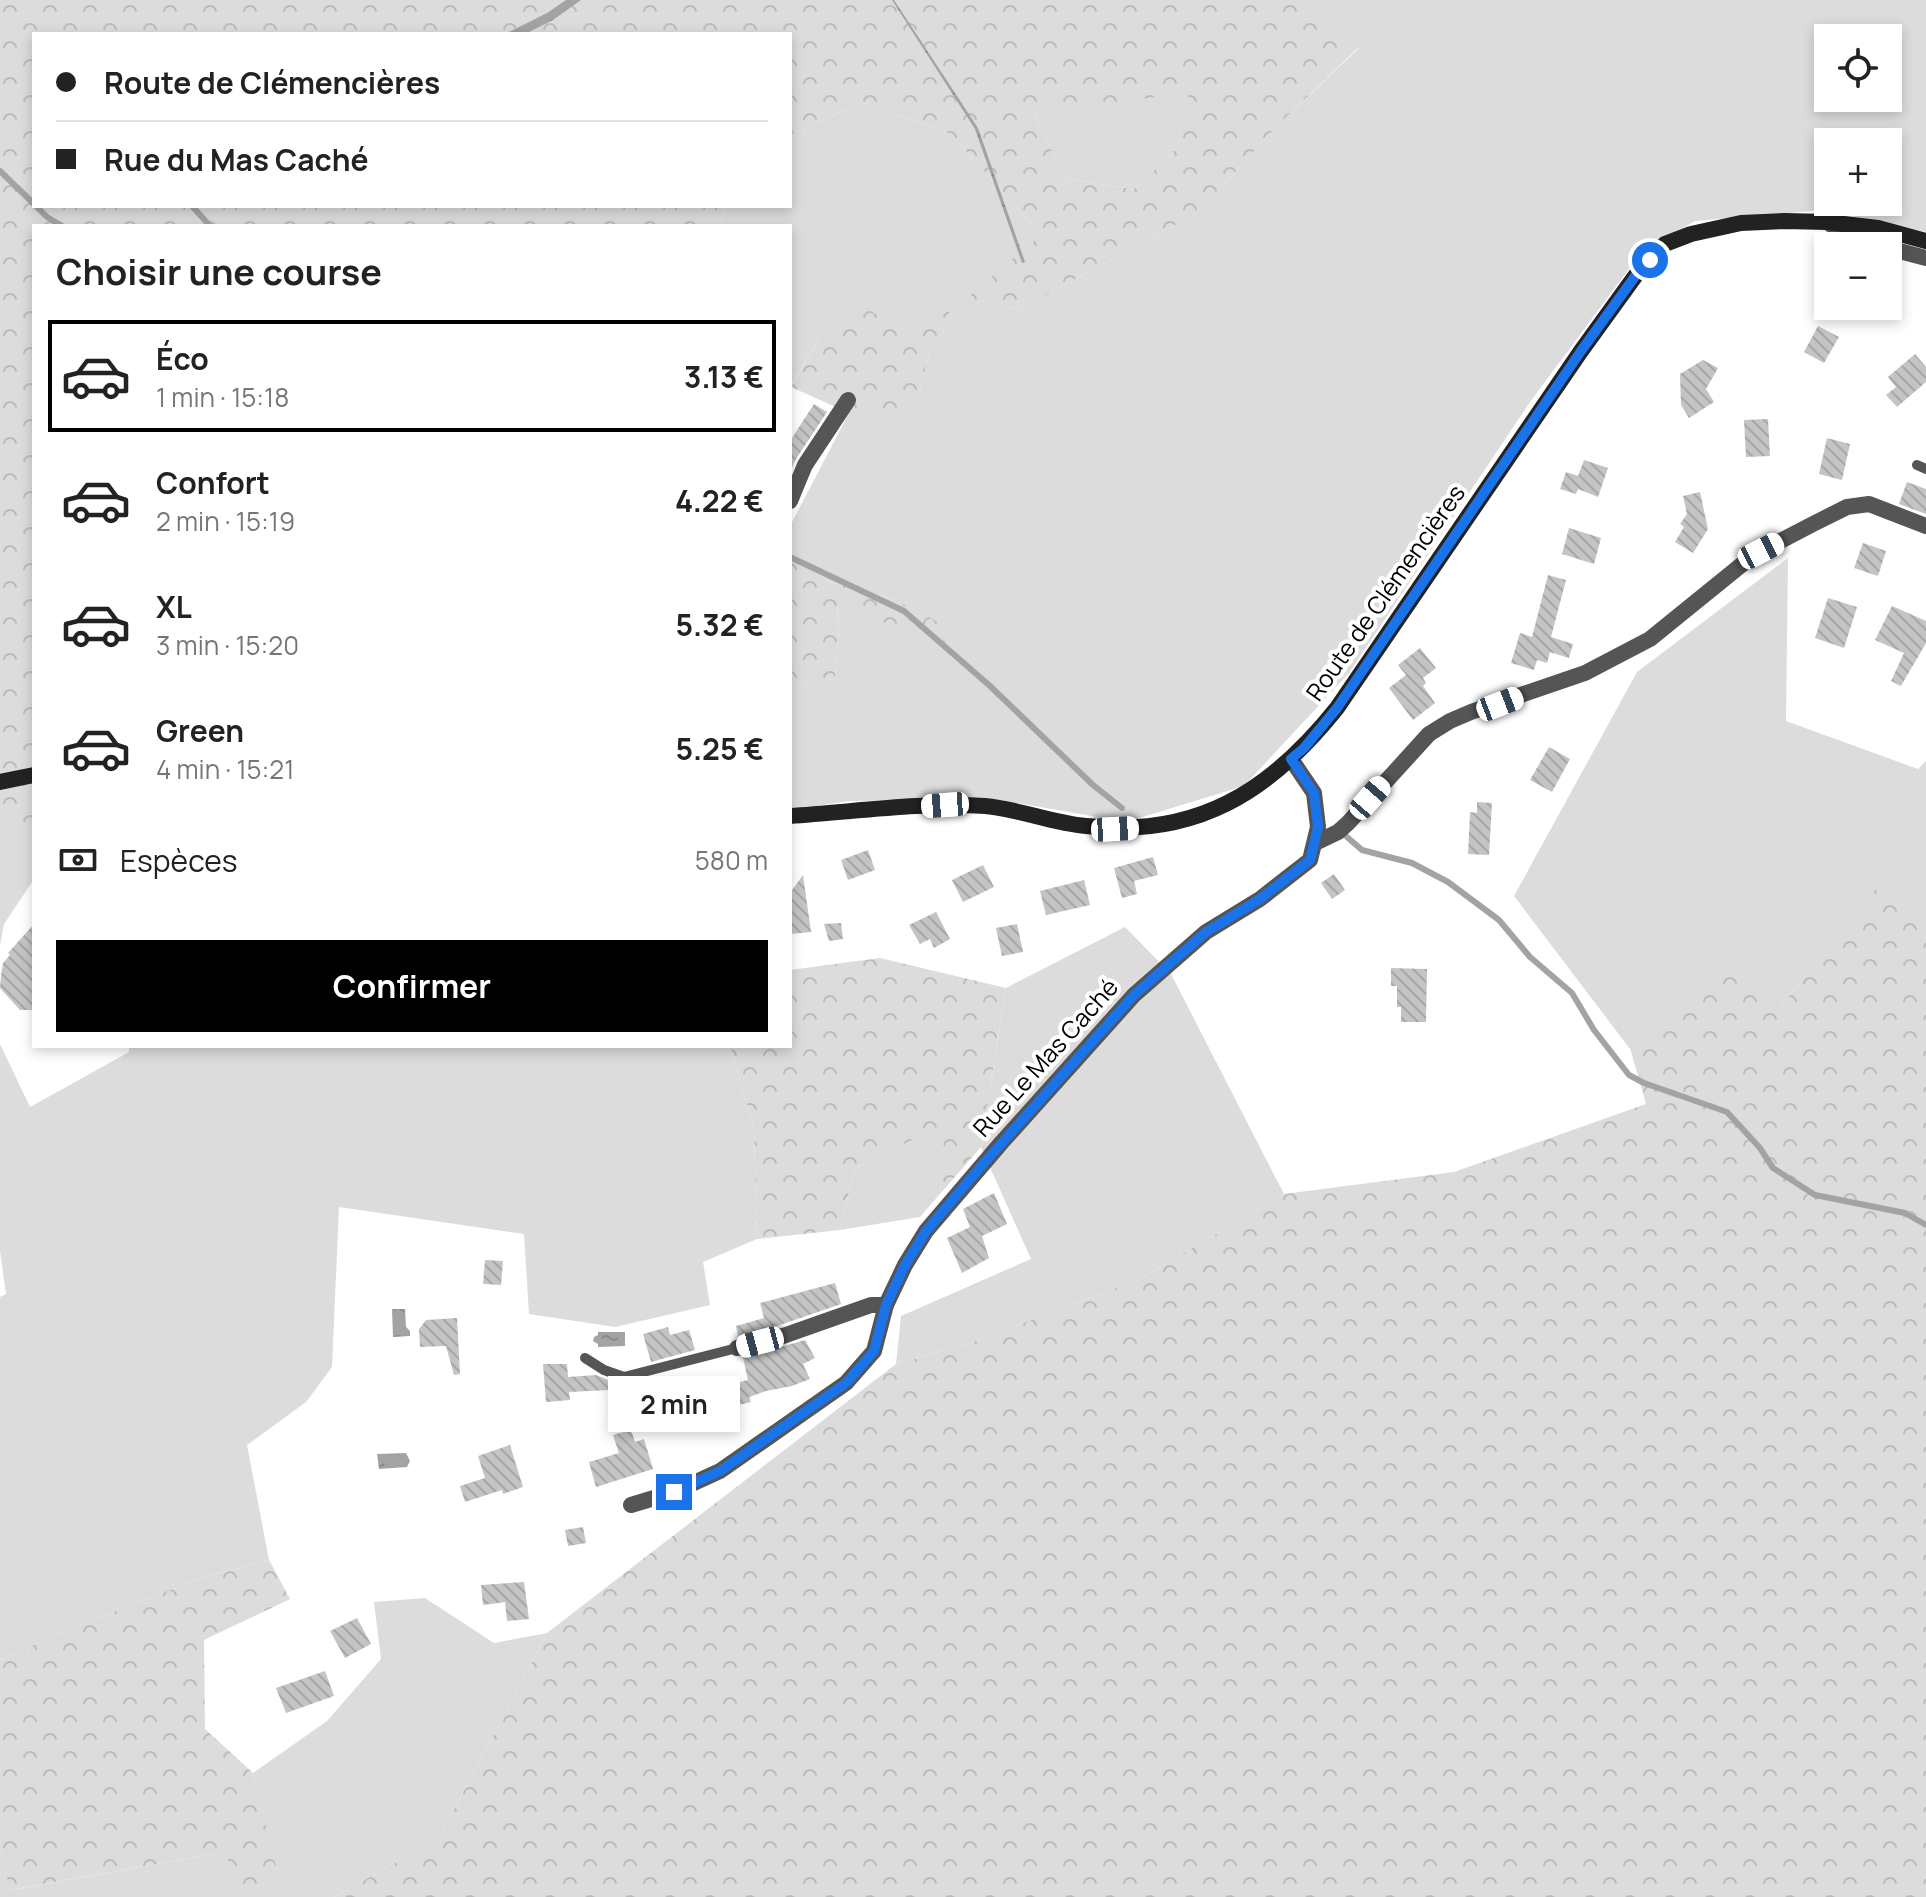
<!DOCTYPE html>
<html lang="fr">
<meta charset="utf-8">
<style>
body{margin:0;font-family:Manrope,sans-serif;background:#f2f2f2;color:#222;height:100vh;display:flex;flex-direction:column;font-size:30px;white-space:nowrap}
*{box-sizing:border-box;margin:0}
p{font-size:26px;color:#767676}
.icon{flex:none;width:44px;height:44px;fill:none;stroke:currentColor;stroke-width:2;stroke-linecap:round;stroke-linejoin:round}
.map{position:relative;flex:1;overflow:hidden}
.side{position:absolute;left:32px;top:224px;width:760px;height:824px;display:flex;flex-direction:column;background:#fff;border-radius:0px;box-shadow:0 4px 12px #0003}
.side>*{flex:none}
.banner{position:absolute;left:32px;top:32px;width:760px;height:176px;border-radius:0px;box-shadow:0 4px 12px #0003;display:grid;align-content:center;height:176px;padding:0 24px;background:#fff}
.buttons{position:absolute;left:1814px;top:24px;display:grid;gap:16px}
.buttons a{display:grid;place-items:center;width:88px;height:88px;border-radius:0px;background:#fff;box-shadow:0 4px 12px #0003;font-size:40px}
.end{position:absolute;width:36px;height:36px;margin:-18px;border:10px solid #1a73e8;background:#fff;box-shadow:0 0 0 4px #fff}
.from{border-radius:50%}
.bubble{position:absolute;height:56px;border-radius:0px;background:#fff;box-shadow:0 4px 12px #0003;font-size:26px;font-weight:700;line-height:56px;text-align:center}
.car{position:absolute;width:24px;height:48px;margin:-24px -12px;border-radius:10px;box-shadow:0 0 6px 2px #0007;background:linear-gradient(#fff 24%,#345 0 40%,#fff 0 76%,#345 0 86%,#fff 0)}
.banner b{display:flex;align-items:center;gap:28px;height:76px;font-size:30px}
.banner b+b{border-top:2px solid #e0e0e0}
.banner i{width:20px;height:20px;background:#222}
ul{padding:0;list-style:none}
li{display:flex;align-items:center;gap:24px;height:112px;margin:0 16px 12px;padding:0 8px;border:4px solid transparent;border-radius:0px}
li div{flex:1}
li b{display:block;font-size:30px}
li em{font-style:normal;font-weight:700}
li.active{border-color:#000}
li>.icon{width:72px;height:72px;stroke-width:1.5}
h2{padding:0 24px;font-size:36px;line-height:96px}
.pay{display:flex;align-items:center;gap:20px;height:88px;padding:0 24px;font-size:30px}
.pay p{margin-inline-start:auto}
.cta{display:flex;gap:16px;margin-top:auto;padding:16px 24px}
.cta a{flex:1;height:92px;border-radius:0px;background:#000;color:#fff;font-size:32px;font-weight:700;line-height:92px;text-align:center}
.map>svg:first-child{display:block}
</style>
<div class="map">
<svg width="1926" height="1897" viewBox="0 0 1926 1897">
<defs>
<pattern id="forest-crowns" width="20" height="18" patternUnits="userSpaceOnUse" patternTransform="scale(2)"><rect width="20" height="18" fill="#dcdcdc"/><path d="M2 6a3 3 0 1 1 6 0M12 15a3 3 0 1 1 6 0" fill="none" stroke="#bbb"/></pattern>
<pattern id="water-ripples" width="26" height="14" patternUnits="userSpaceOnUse" patternTransform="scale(2)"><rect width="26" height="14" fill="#a3a3a3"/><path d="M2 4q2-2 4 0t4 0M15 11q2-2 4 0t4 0" fill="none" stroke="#8b8b8b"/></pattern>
<pattern id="building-back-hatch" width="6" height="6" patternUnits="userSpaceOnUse" patternTransform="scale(2)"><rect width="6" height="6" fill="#c4c4c4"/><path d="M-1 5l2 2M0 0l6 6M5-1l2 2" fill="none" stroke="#a7a7a7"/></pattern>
</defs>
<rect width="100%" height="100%" fill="#fff"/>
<g fill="#dcdcdc" fill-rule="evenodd">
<path d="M1310,0H1926V232L1824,210L1695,221L1640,254L1530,402L1349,673L1244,786L1126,822L1000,800L850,801L790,810V692L835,678L839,627L837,605L912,633L946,650L894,599L828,581L790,551V526L849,413L919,394L929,354L953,316L942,305L906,334L820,337L790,388V226H719L727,206H790V135L862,102L951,134L1041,235L968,298L1019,310L1199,212L1278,125L1359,48L1332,36ZM1828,38H1888V98H1828ZM1828,142H1888V202H1828Z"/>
<polygon points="1190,91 1178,147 1134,189 1066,179 1034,115"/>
<polygon points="1788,558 1786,721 1918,769 1926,761 1926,938 1884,880 1779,1008 1722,963 1630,1049 1514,896 1637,672"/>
<polygon points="0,825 34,825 34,879 4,924 0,945"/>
<polygon points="1125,927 1171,974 1284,1194 1138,1280 973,1342 896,1364 901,1316 1031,1259 981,1147 1006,988"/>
<polygon points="0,1044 30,1107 129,1052 129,1046 730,1046 754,1128 757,1239 703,1262 710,1305 615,1327 529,1314 524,1234 339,1207 332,1367 306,1402 247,1445 269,1560 201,1578 74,1627 0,1660 0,1297 6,1294 0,1251"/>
<polygon points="946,1122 940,1194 920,1217 840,1230 855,1169"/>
<polygon points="425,1598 494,1643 547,1633 439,1838 334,1897 0,1897 0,1848 11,1890 224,1852 279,1882 253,1773 327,1721 381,1659 374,1602"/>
</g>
<g fill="url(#forest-crowns)" fill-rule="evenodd">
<path d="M0,0H1310L1332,36L1359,47L1278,125L1199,212L1019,310L967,298L1041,235L951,134L862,102L790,135V34H34V206H727L719,226H34V825H0ZM1189,92L1178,147L1134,189L1066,179L1034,115Z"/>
<polygon points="856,301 905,334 942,305 953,316 929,354 919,394 892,422 849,413 791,387 820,337"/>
<polygon points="790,551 828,581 894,599 942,624 946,651 912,633 837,606 839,627 835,678 790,692"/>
<polygon points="1884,879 1926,938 1926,1897 334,1897 439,1838 547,1633 896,1364 973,1342 1138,1280 1284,1194 1454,1172 1646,1104 1630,1048 1722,962 1780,1007"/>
<polygon points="880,958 1006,988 981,1147 940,1194 945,1123 855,1169 840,1230 757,1239 754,1128 730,1046 790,1046 790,970"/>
<polygon points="269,1560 290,1599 204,1640 205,1729 253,1773 280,1882 240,1887 224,1852 10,1890 0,1848 0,1660 74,1627 201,1578"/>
</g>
<g fill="url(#water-ripples)">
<polygon points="566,0 581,0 553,20 525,34 505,34 547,13"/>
<polygon points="892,0 894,0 978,128 1025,262 1022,263 975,129"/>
<polygon points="392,1309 405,1309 406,1327 410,1331 410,1336 393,1337"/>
<polygon points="598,1332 625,1332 625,1346 598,1347 598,1344 593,1341 594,1337 598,1335"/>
<polygon points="406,1453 410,1461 407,1467 379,1469 377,1454"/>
</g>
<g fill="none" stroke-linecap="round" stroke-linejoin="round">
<g stroke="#a3a3a3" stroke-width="6">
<polyline points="0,171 34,204"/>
<polyline points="36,206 47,217 62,226"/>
<polyline points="192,206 210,226"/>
<polyline points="790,557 904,611 990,686 1093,785 1122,808"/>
<polyline points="1347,837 1362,850 1412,863 1448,882 1499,920 1530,957 1572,993 1594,1030 1629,1075 1644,1083 1727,1112 1760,1148 1773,1168 1815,1195 1905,1213 1926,1225"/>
</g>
</g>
<g fill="url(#building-back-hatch)">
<polygon points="1818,326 1839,337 1824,363 1804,352"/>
<polygon points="1915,354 1926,367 1926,382 1897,407 1886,395 1896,387 1888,377"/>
<polygon points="1703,360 1718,368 1706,389 1714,402 1689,418 1681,405 1680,374"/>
<polygon points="814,404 827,412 796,459 790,472 790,441"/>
<polygon points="1768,419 1770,456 1746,457 1744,420"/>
<polygon points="1827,438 1850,444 1842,480 1819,474"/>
<polygon points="1584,460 1608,468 1598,497 1578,489 1576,494 1560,489 1566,472 1578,476"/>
<polygon points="1907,482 1926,489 1926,514 1899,504"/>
<polygon points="1700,492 1708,529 1693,553 1675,542 1684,527 1680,524 1687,514 1683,496"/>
<polygon points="1569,528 1601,538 1594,564 1562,554"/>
<polygon points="1863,543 1886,551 1878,576 1854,568"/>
<polygon points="1548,575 1566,580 1551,637 1573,644 1569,658 1550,652 1547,663 1537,660 1534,670 1511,663 1520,633 1532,637"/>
<polygon points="1828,598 1857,607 1844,648 1815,638"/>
<polygon points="1892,606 1926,621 1926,643 1901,686 1891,681 1904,653 1875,640"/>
<polygon points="1420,648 1436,668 1423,678 1426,683 1423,686 1435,703 1413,720 1389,688 1406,675 1398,665"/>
<polygon points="1549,747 1570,759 1552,792 1530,780"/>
<polygon points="1477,802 1492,803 1489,855 1468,854 1470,812 1477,813"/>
<polygon points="868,850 875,870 848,880 841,860"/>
<polygon points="1153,857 1158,875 1134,881 1137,894 1122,898 1114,868"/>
<polygon points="983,865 994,887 963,902 952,880"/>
<polygon points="1334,874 1345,890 1332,899 1321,883"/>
<polygon points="803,875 811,932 791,934 790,893"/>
<polygon points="1084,880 1090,905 1046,915 1040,891"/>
<polygon points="936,912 950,939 934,948 930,939 920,944 909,925"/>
<polygon points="841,923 843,939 829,941 824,924"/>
<polygon points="34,924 34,1010 20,1010 0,988 1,976 3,963 10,955 8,953"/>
<polygon points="1017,924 1023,952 1002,956 996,928"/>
<polygon points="1391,968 1427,969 1426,1022 1401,1022 1401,1007 1397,1007 1397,986 1391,986"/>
<polygon points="994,1193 1007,1224 982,1236 989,1258 962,1273 947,1238 970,1227 963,1209"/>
<polygon points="485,1260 503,1261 501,1285 483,1284"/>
<polygon points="835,1283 841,1304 780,1325 738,1336 736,1326 764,1318 760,1303"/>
<polygon points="457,1318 460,1374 454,1375 446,1346 420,1347 419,1329 426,1320"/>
<polygon points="668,1327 670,1335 689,1330 695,1350 651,1362 643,1334"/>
<polygon points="805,1340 815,1358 803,1364 810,1379 792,1386 766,1391 749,1397 751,1402 730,1407 725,1386 748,1380 743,1358"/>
<polygon points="543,1364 567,1364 568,1377 596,1375 608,1380 609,1390 569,1392 570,1400 546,1402"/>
<polygon points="631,1430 635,1442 644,1439 653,1469 596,1487 589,1462 619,1453 613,1435"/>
<polygon points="510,1445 523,1487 503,1494 502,1490 465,1502 460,1486 485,1478 478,1456"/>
<polygon points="583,1527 586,1543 568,1546 565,1530"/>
<polygon points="524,1582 529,1619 507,1621 505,1602 483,1605 481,1585"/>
<polygon points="357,1618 371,1644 345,1658 330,1631"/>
<polygon points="325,1671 334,1696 286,1713 276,1688"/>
</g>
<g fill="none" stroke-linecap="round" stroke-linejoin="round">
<g stroke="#555" stroke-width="10">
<polyline points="1917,465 1926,469"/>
<polyline points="585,1358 604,1370 624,1377 737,1348"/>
</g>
<g stroke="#555" stroke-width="16">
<polyline points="1827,222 1852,239 1881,246"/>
<polyline points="1888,248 1926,258"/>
<polyline points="790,501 805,465 848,400"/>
<polyline points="1315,843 1338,832 1348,823 1429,734 1450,721 1471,712 1585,673 1650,639 1745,562 1761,551 1813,524 1847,507 1869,504 1926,526"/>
<polyline points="737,1348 783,1336 871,1305 886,1305"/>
<polyline points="631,1505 674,1492 720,1471 846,1383 874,1351 886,1305 905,1265 926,1231 1002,1142 1134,995 1206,932 1260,899 1310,860 1318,827 1314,793 1291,759"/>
</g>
<g stroke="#222" stroke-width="16">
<polyline points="0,782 34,775"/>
<path d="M790,816C854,812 920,802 985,806C1019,809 1052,823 1086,826C1196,838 1270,792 1337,708L1581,351L1636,275L1665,244L1691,234L1741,223L1785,221L1827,222L1878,228L1926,241"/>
</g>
</g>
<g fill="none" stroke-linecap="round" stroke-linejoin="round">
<polyline stroke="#1a73e8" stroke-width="10" points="674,1492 720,1471 846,1383 874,1351 886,1305 905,1265 926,1231 983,1164 1134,995 1206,932 1260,899 1310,860 1318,827 1314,793 1291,759 1304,748 1337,708 1581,351 1636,275 1650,260"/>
</g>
<g text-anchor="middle" stroke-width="8" stroke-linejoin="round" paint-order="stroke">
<g font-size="24" fill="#000" stroke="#fff">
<text transform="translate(1386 593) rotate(-55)" y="8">Route de Clémencières</text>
<text transform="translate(1046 1058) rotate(-48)" y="8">Rue Le Mas Caché</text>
</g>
</g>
</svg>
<div class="buttons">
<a><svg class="icon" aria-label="locate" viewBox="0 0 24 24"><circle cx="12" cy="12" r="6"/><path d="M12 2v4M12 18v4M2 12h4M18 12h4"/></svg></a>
<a>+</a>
<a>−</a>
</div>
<i class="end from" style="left:1650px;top:260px"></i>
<i class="end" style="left:674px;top:1492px"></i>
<div class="bubble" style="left:608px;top:1376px;width:132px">2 min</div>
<i class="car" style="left:1761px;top:551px;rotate:63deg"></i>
<i class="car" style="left:1500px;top:704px;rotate:69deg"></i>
<i class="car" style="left:1370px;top:798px;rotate:41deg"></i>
<i class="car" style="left:945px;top:805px;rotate:266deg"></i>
<i class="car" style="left:1115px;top:829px;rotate:87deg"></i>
<i class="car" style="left:760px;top:1342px;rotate:255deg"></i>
<div class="banner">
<b><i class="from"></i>Route de Clémencières</b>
<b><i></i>Rue du Mas Caché</b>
</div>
<section class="side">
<h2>Choisir une course</h2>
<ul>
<li class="active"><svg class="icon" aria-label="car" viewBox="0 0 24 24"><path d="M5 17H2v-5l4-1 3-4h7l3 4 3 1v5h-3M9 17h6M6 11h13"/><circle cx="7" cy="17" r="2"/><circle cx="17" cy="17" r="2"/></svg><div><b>Éco</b><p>1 min · 15:18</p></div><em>3.13 €</em></li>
<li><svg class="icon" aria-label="car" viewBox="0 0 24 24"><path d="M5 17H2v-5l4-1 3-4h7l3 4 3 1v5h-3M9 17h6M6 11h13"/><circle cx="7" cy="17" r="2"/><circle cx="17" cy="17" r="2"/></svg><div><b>Confort</b><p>2 min · 15:19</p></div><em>4.22 €</em></li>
<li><svg class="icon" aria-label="car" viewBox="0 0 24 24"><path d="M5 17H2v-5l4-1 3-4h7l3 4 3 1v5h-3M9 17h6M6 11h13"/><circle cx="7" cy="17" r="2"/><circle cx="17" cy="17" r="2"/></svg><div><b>XL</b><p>3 min · 15:20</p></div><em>5.32 €</em></li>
<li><svg class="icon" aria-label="car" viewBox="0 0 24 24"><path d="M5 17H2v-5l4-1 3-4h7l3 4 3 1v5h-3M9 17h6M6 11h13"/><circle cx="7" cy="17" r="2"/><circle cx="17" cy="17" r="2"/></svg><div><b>Green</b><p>4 min · 15:21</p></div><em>5.25 €</em></li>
</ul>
<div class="pay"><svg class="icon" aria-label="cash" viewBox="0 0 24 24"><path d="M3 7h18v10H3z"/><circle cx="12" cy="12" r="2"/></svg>Espèces<p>580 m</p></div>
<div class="cta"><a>Confirmer</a></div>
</section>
</div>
